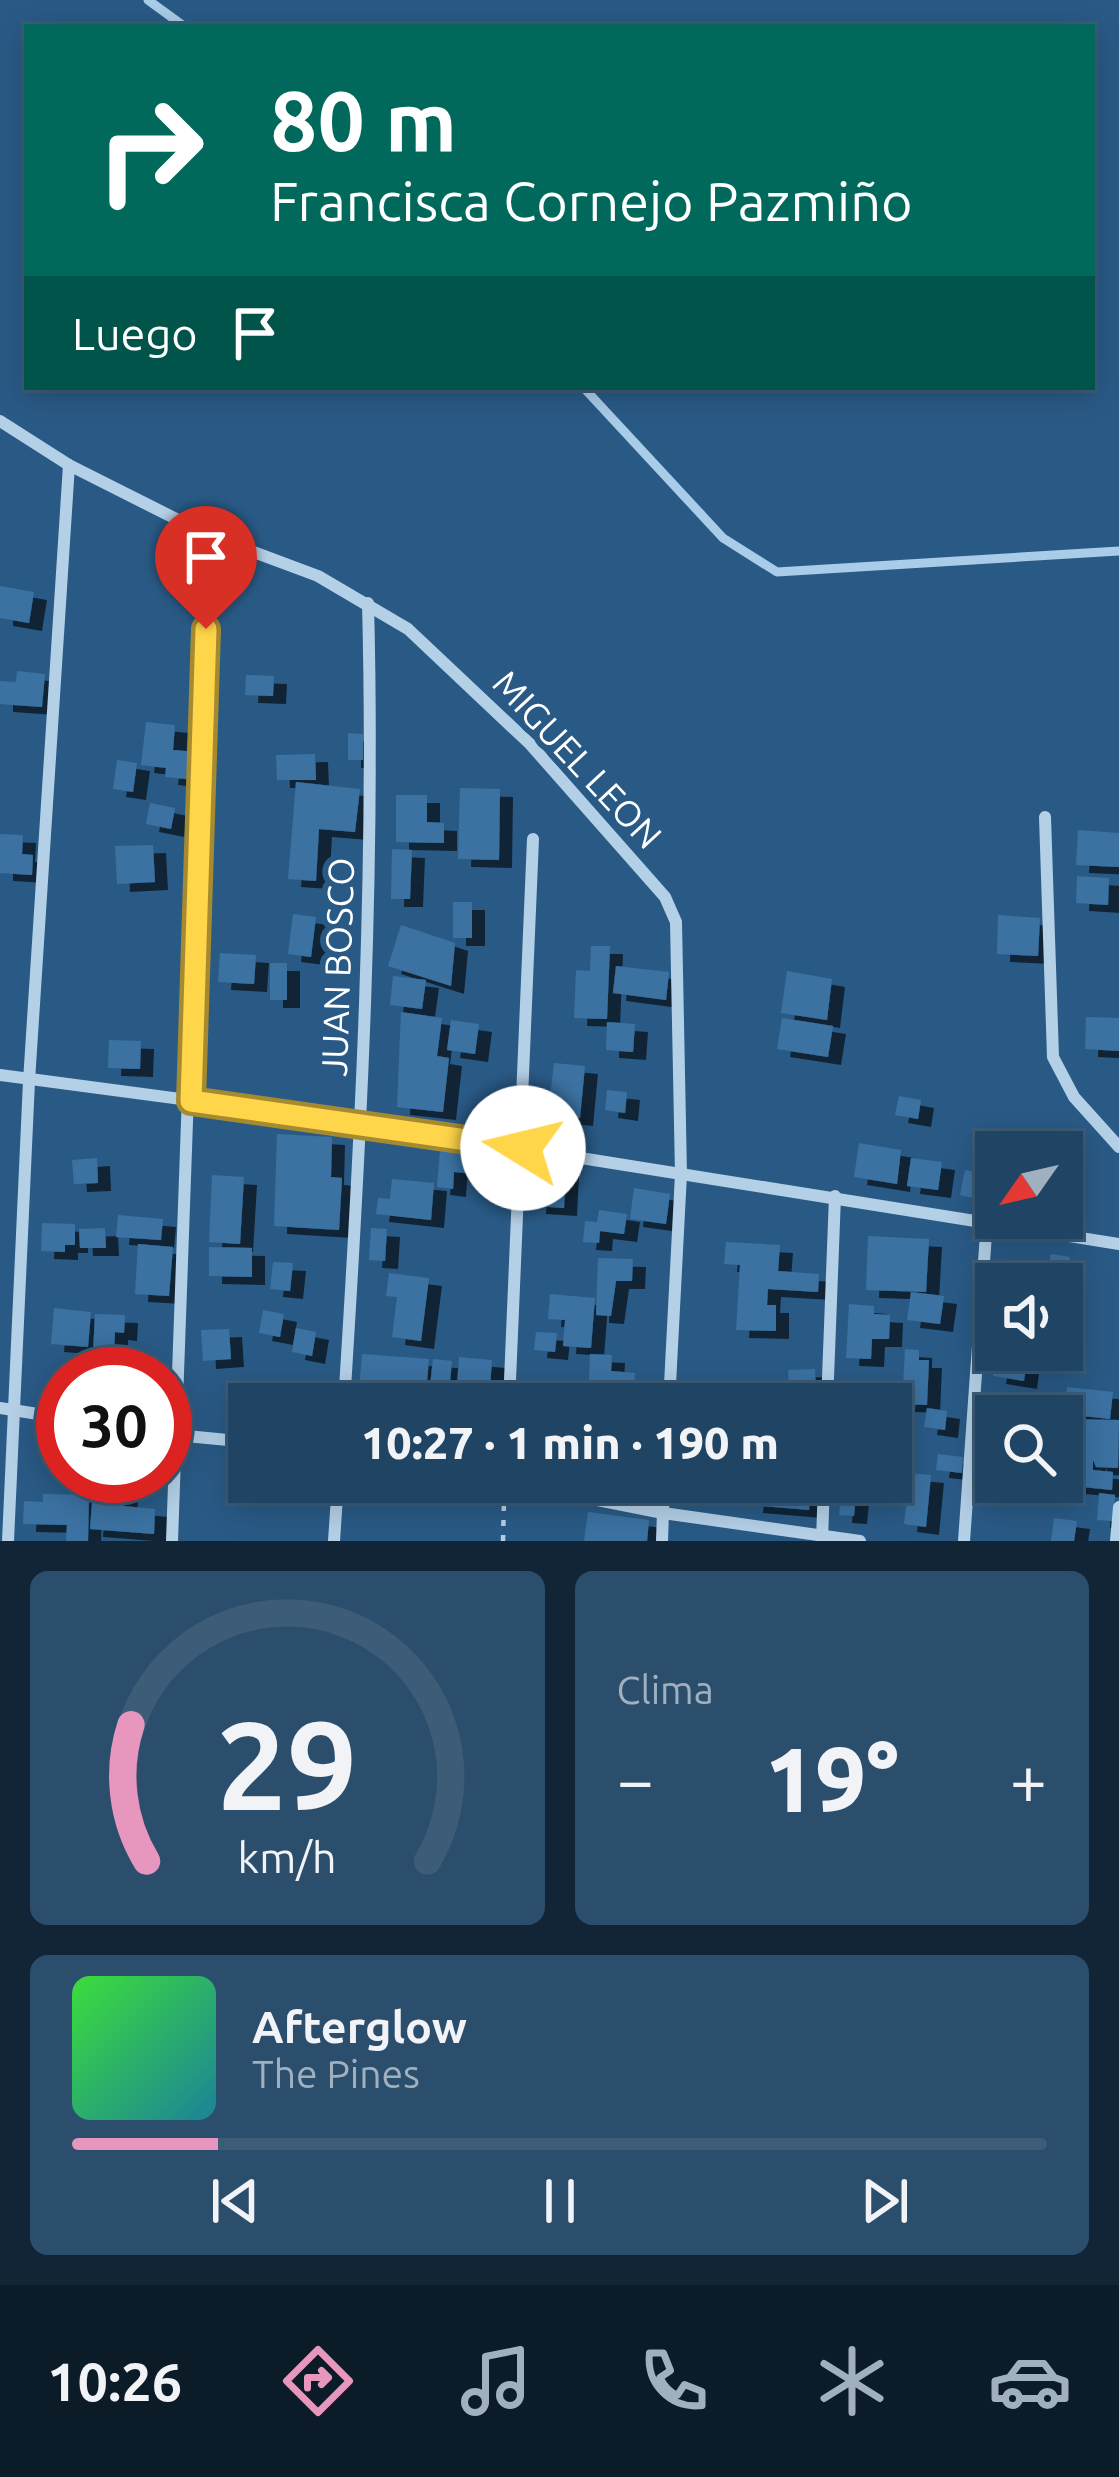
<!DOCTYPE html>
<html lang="es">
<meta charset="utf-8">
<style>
:root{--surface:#1f4464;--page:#2c4e6d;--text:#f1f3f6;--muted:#a1b0bf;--line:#3c5c78;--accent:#e797bd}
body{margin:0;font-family:Ubuntu,sans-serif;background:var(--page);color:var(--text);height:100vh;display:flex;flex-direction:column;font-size:45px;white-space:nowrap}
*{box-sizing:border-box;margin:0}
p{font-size:39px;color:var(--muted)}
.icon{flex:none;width:66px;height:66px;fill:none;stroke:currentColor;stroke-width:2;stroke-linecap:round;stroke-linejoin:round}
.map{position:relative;height:1541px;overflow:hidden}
.side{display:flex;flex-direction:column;gap:30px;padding:30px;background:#112537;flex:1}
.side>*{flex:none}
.guide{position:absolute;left:24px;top:24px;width:1071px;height:366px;border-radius:0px;box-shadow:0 6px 30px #0003,0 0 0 3px var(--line);background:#00695c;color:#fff;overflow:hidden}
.needle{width:78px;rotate:236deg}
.buttons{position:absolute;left:975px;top:1131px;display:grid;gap:24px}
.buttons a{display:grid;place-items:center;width:108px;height:108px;border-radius:0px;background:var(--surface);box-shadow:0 6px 30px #0003,0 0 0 3px var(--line);font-size:60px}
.speed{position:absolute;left:36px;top:1347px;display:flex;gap:24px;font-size:60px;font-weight:700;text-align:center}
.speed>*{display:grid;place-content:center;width:156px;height:156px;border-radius:50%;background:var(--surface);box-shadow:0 6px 30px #0003,0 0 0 3px var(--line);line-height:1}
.speed .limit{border:18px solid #d22;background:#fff;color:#111}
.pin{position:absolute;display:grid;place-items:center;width:102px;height:102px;color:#fff;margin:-123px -51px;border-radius:50% 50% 50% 0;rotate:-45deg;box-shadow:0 0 12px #0007}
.pin .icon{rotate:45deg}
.me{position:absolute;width:132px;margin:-66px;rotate:279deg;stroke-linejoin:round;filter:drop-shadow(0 0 9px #0008)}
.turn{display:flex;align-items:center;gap:42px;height:252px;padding:0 48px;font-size:54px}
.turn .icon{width:156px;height:156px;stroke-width:2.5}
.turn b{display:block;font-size:84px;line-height:102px}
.then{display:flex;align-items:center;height:114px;padding:0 48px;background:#0003;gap:24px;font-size:45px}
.big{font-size:90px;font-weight:800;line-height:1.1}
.side .card{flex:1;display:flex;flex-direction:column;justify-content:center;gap:18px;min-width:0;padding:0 42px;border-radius:18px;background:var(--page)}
.side .dial{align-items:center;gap:0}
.dial svg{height:312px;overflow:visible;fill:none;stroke:var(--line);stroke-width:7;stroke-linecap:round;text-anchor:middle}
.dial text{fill:var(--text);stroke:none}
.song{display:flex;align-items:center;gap:36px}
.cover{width:144px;height:144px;border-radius:18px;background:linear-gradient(135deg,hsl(120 70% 55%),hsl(190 70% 35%))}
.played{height:12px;border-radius:6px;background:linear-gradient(90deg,var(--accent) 15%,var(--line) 15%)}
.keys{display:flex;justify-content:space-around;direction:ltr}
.heat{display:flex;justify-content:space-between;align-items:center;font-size:66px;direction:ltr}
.side .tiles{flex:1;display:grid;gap:30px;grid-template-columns:1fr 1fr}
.card:last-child{grid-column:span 2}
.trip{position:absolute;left:228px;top:1383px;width:684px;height:120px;border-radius:0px;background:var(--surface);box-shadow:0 6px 30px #0003,0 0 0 3px var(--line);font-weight:800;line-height:120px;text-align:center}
.menu{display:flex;height:192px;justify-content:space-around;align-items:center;background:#0c1b28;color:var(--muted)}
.menu .icon{width:84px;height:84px}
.menu .current{color:var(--accent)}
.menu b{font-size:54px;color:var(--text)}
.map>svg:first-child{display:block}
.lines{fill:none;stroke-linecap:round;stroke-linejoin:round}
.stream{stroke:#a9cce8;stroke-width:9}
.building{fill:#3a72a2;filter:url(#shadow)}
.path{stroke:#b4d0e7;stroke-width:4.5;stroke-dasharray:6 9;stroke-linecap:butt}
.street{stroke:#b4d0e7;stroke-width:12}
.route-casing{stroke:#a68a30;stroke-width:30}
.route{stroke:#ffd54a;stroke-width:21}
.labels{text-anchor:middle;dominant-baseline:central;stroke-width:12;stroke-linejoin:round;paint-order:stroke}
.street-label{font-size:36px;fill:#fff;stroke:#295a86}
</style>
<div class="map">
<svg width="1119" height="1541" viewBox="0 0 1119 1541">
<defs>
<filter id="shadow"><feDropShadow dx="13" dy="8" stdDeviation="0" flood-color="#0009"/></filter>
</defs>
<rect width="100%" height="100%" fill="#295a86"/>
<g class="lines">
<!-- stream -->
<g class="stream">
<path d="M148 0 185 27"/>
<path d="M583 387 723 538 777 572 1119 551"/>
</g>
</g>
<!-- building -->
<g class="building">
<path d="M0 586 34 592 29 623 0 618Z"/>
<path d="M17 671 45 674 42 707 0 704V681L16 682Z"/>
<path d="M246 675 274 676 273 696 245 695Z"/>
<path d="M146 722 175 725 173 750 197 752 195 780 165 777 166 768 141 765Z"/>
<path d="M348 733 363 734V760H348Z"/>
<path d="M315 754 316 780H277L276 755Z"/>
<path d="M117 760 137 763 133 792 113 789Z"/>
<path d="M296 782 360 789 355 832 319 829 316 881 288 879Z"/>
<path d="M460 788 500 789 499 860 458 859Z"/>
<path d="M396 795H427V822L444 823V843L396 842Z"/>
<path d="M150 803 175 808 171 829 146 824Z"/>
<path d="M1078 830 1119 833V867L1076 865Z"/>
<path d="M0 834 23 835 22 854 33 855 32 875 0 873Z"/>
<path d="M153 845 155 882 117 884 115 846Z"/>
<path d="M392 849 412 850 410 899H391Z"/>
<path d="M1077 876 1109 878 1108 905 1076 903Z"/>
<rect x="453" y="902" width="19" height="36"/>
<path d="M293 914 316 917 311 957 288 954Z"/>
<path d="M998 915 1040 918 1038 956 997 954Z"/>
<path d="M401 925 455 943 451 986 388 966Z"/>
<path d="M591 946H610L607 1019 574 1018 576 970 590 971Z"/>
<path d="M220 953 256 955 254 984 218 982Z"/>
<rect x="270" y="963" width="17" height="37"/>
<path d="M616 966 669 972 666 1000 613 993Z"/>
<path d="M787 971 832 979 827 1020 781 1013Z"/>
<path d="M393 976 426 980 422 1009 390 1005Z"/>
<path d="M401 1012 442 1018 437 1056 449 1058 443 1112 397 1107Z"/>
<path d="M1086 1017 1119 1018V1051L1085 1049Z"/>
<path d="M782 1018 833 1026 828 1057 777 1049Z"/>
<path d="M451 1020 479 1024 475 1054 447 1050Z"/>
<path d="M607 1022 635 1024 633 1052 606 1050Z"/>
<path d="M109 1040 141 1041 140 1069 108 1068Z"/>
<path d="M554 1063 585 1066 580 1118 548 1115Z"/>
<path d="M607 1090 627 1092 625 1113 605 1110Z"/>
<path d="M899 1096 921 1100 918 1119 895 1115Z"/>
<path d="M277 1134 332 1137 331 1177 342 1178 339 1230 274 1226Z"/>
<path d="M859 1143 901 1150 897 1184 854 1177Z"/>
<path d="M440 1151 476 1153 475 1174 454 1172 453 1189 437 1187Z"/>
<path d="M97 1158 98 1183 74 1184 72 1160Z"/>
<path d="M911 1158 942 1162 938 1190 907 1186Z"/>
<path d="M536 1164 566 1167 564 1208 533 1206Z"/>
<path d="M965 1170 996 1176 991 1202 960 1195Z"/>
<path d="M212 1175 244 1177 240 1244 209 1242Z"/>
<path d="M392 1179 434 1183 431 1220 376 1214 378 1198 390 1199Z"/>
<path d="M634 1188 670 1194 666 1224 630 1219Z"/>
<path d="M599 1210 627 1214 624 1234 600 1231 599 1243 583 1242 585 1221 597 1222Z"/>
<path d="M118 1215 163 1219 161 1240 116 1237Z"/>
<path d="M42 1223 75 1224V1245H65V1252L41 1251Z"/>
<path d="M105 1228 106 1248H80L79 1229Z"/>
<path d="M371 1228 387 1229 385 1261 369 1260Z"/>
<path d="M868 1236 929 1239 926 1292 866 1290Z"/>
<path d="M726 1242 780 1245 778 1271 819 1274 818 1292 768 1289 767 1305H776V1331L736 1330 740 1265 724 1264Z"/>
<path d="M138 1244 173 1247 169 1296 135 1294Z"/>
<path d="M209 1247 252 1248V1277L209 1276Z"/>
<path d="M1051 1254 1070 1257 1065 1284 1045 1282Z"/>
<path d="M598 1258 633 1259 632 1281H616L611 1316 596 1315Z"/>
<path d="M273 1262 293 1263 290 1291 270 1289Z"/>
<path d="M389 1273 429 1278 421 1341 392 1337 397 1297 386 1296Z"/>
<path d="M911 1292 944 1296 940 1324 907 1320Z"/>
<path d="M550 1294 595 1298 591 1348 563 1346 565 1320 548 1319Z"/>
<path d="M849 1304 874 1306V1314L890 1315 889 1339H872L871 1359 846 1358Z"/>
<path d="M54 1308 91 1312 88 1347 51 1344Z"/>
<path d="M263 1310 284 1314 280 1337 259 1333Z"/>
<path d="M95 1314 125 1315 124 1333 115 1332 113 1374H92Z"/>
<path d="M296 1328 316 1332 312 1356 292 1352Z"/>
<path d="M229 1329 231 1359 203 1361 201 1330Z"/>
<path d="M536 1332 557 1333 555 1352 534 1350Z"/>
<path d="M905 1349 919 1350V1360H929L927 1405 902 1404Z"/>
<path d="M997 1353 1027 1358 1024 1381 993 1376Z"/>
<path d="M362 1354 429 1359 425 1404H377L378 1397 397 1395 359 1391Z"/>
<path d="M590 1354 612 1355 611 1371 635 1373 634 1394 610 1393 609 1404H588Z"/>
<path d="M459 1357 492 1360 489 1401 456 1399Z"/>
<path d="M433 1359 452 1361 448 1404H428Z"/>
<path d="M815 1369 816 1393 789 1394 788 1370Z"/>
<path d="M1067 1387 1113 1392 1110 1419 1064 1414Z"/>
<path d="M891 1406 902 1407 900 1449H891Z"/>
<path d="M927 1408 947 1411 945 1430 924 1427Z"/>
<path d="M1064 1419 1119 1420 1118 1468 1096 1467 1093 1460V1470L1113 1472 1112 1490 1062 1485V1466H1077V1459H1064Z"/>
<path d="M938 1454 963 1457 962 1473 936 1470Z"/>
<path d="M910 1473 931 1475 926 1527 904 1524Z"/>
<path d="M685 1482H726L724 1498 683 1492Z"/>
<path d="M752 1482H811L809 1510 750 1505Z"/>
<path d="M842 1482 857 1484 854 1516 839 1515Z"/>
<path d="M93 1490 125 1493 124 1506 155 1509 154 1534 90 1529Z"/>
<path d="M1099 1493 1115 1495 1113 1521 1097 1520Z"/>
<path d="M43 1494 89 1495 88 1541H66L67 1525 23 1524 24 1501 43 1502Z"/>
<path d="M588 1512 649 1520 647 1541H584Z"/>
<path d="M1054 1518 1077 1521 1074 1541H1051Z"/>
</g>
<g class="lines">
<!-- path -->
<path class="path" d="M503 1541 504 1500"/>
<!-- street -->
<g class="street">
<path d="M0 421 69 465 208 535 318 576 408 629 530 744 665 897 676 922 681 1174 669 1404"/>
<path d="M1045 817 1053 1057 1074 1097 1119 1147"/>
<path d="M0 1075 362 1123 1119 1244"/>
<path d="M344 1404C361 1137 375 871 368 603"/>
<path d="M509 1404 533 839"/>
<path d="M827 1404 835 1196"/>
<path d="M0 1408 63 1418"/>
<path d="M165 1434 249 1442"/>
<path d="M506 1482 663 1513 860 1541"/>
<path d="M8 1541 29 1081 69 465"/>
<path d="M172 1541 208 535"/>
<path d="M334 1541 338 1482"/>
<path d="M662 1541 664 1482"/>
<path d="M822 1541 824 1482"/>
<path d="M964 1541 987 1220"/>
<path d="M1116 1541 1119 1507"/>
</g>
</g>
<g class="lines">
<!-- route casing -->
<g class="route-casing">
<path id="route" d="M206 629 191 1101 523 1148"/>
</g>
<!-- route -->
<use href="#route" class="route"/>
</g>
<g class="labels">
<!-- street labels -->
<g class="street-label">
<text transform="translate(578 759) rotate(47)">MIGUEL LEON</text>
<text transform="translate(337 967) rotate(-88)">JUAN BOSCO</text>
</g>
</g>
</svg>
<div class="buttons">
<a><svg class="needle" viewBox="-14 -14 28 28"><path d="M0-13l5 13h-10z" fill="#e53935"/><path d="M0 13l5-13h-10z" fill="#a1b0bf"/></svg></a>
<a><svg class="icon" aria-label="sound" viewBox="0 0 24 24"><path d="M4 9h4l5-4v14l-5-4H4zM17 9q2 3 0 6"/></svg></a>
<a><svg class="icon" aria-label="search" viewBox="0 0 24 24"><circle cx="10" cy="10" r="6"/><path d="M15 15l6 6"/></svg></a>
</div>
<div class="speed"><div class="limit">30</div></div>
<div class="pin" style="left:206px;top:629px;background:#d93025"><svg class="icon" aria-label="arrive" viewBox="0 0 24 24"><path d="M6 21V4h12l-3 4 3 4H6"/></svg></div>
<svg class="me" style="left:523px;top:1148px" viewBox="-20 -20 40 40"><circle r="19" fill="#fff"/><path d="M0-13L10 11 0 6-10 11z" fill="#ffd54a"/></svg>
<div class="trip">10:27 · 1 min · 190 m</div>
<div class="guide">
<div class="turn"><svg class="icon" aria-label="right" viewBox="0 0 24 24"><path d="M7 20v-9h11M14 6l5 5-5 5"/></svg><div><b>80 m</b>Francisca Cornejo Pazmiño</div></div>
<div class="then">Luego<svg class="icon" aria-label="arrive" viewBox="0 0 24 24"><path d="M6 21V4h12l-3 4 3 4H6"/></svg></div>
</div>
</div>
<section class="side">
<div class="tiles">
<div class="card dial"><svg viewBox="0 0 100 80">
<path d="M14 69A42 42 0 1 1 86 69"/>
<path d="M14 69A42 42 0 0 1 10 34" stroke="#e797bd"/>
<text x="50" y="56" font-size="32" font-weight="700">29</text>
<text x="50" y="72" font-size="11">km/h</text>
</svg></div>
<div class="card"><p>Clima</p>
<div class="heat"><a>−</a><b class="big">19°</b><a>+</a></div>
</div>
<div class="card">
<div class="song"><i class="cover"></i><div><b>Afterglow</b><p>The Pines</p></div></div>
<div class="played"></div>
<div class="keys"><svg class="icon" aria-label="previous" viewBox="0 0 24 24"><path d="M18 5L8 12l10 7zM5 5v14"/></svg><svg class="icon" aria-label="pause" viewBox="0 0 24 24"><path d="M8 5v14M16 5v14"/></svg><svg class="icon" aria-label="next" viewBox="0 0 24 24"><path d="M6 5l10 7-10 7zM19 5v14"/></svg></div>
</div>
</div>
</section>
<nav class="menu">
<b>10:26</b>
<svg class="icon current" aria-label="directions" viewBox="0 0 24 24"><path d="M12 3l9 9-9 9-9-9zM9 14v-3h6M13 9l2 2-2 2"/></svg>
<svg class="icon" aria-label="music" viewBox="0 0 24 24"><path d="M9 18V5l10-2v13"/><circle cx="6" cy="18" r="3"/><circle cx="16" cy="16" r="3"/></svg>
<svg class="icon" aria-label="phone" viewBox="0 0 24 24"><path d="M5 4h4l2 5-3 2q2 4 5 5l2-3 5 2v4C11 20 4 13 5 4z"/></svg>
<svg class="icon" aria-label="climate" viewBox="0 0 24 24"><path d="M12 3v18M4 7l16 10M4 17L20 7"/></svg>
<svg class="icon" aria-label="car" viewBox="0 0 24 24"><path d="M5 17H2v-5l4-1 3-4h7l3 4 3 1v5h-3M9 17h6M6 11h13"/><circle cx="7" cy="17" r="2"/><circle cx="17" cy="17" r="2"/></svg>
</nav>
